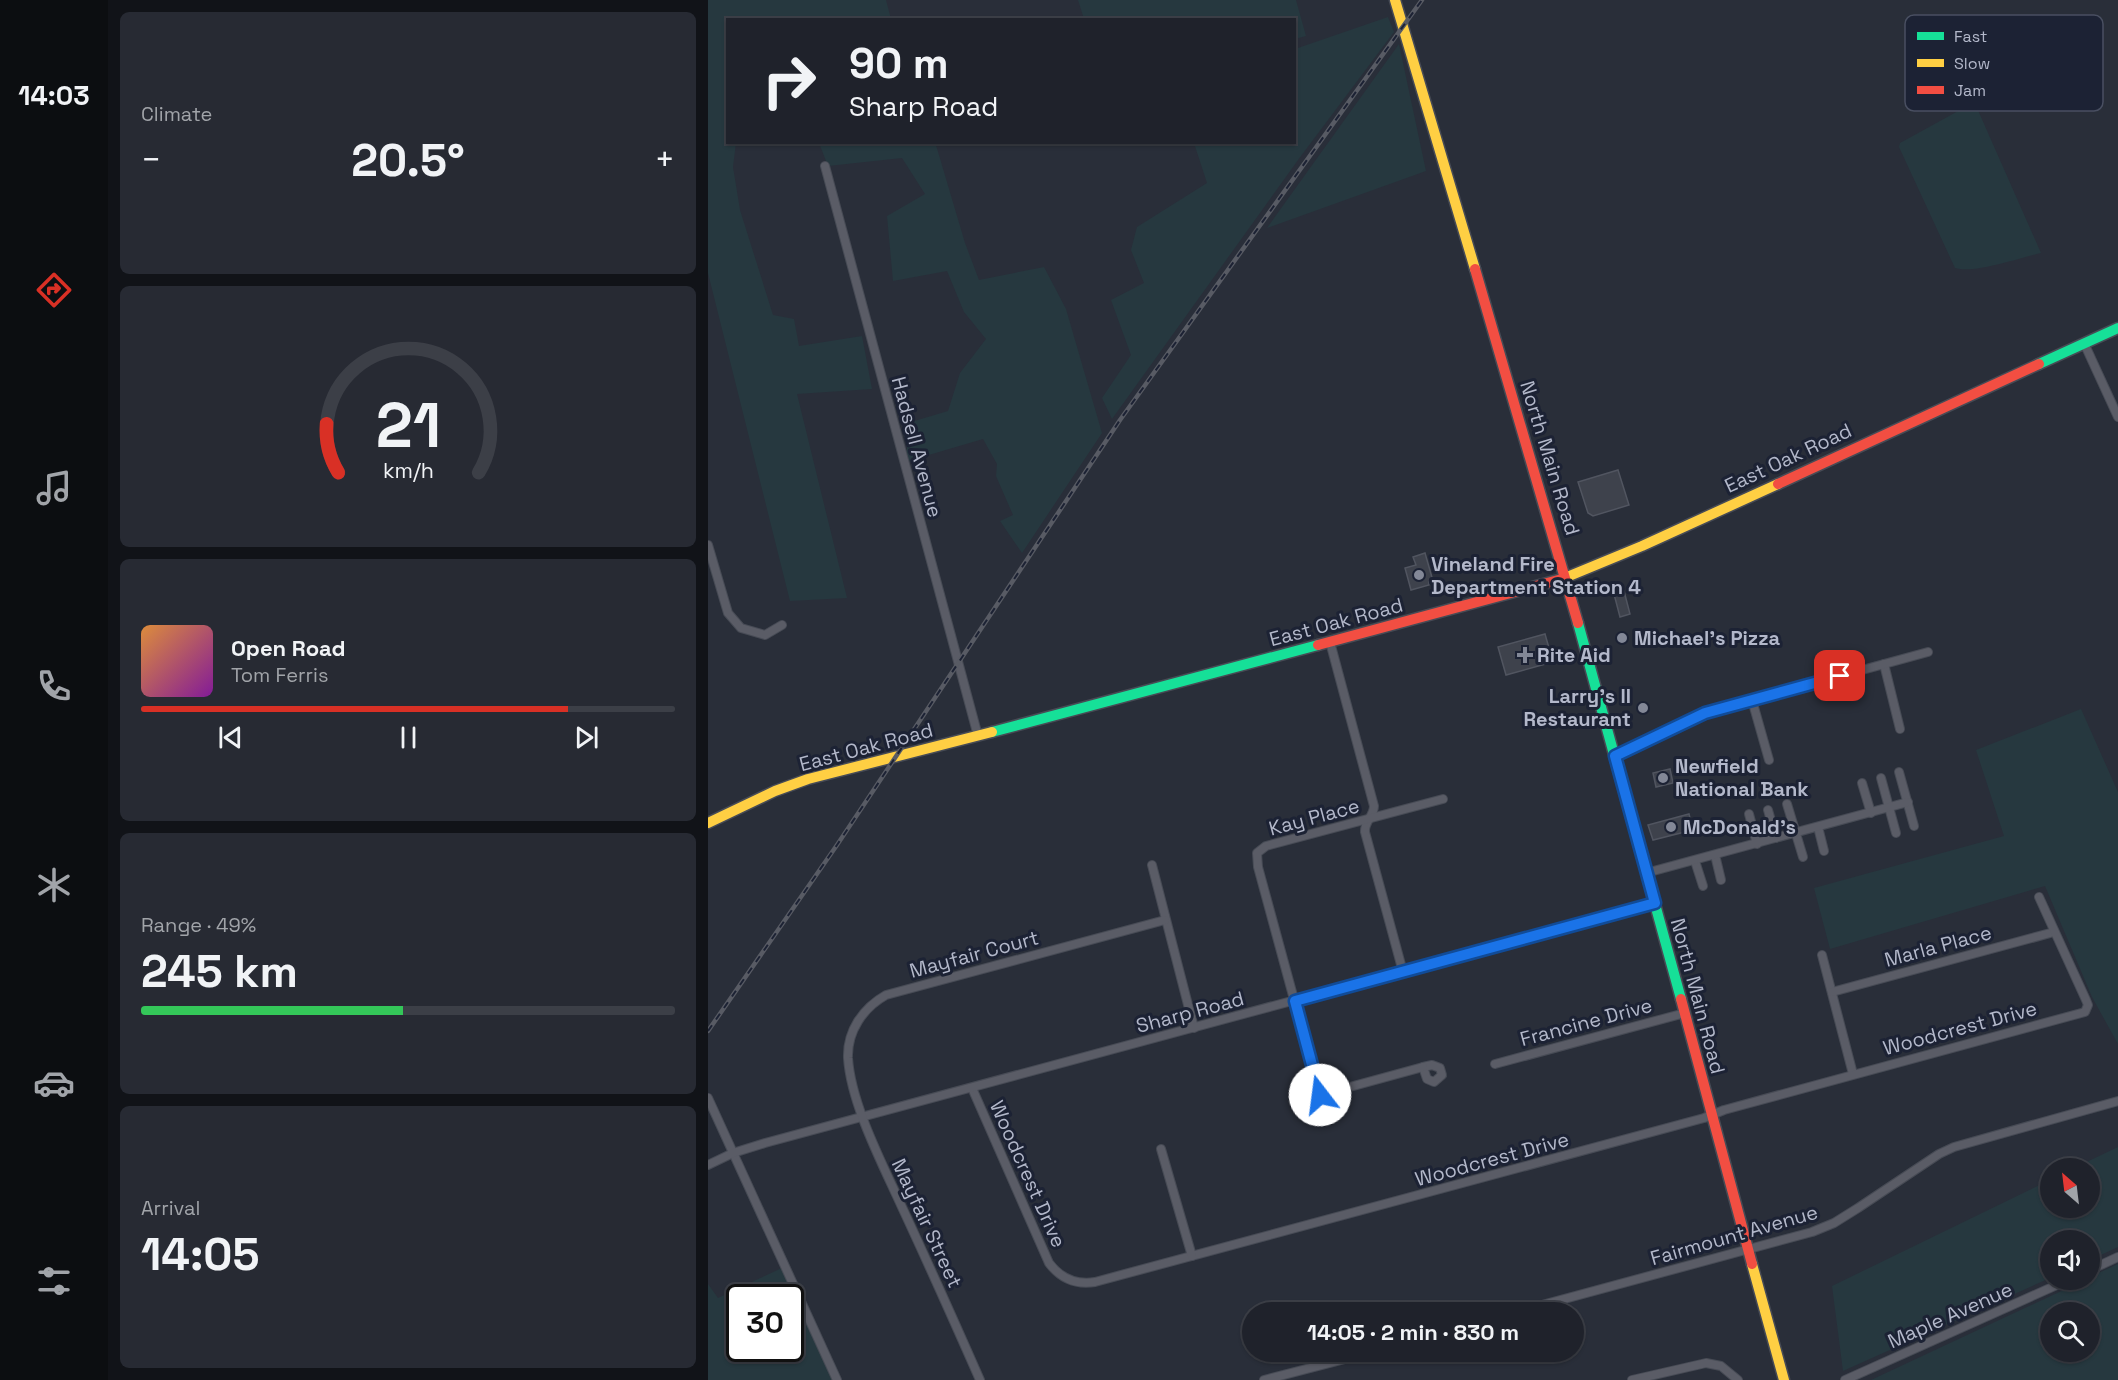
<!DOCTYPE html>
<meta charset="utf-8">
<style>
:root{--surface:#1f222b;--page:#272a33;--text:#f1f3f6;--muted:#a1a4a9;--line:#3c3f47;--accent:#d93025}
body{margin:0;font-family:"Space Grotesk",sans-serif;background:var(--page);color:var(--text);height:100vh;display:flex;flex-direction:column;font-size:22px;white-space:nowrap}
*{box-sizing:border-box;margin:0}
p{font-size:20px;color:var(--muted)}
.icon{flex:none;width:33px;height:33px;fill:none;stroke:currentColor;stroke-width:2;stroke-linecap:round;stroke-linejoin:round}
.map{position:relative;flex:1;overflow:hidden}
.drawer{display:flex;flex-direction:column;gap:12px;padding:12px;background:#111318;width:600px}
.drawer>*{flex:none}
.banner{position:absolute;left:18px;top:18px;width:570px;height:126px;border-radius:0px;box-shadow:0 2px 4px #0004,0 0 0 2px var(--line);background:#1f222b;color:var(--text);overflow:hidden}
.needle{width:39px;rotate:332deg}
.fabs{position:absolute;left:1332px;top:1158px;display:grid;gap:12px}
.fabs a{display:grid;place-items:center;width:60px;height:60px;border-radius:50%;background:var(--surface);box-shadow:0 2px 4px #0004,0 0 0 2px var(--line);font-size:30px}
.speed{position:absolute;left:18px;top:1284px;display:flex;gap:12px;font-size:30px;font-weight:700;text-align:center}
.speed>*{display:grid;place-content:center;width:78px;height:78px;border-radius:50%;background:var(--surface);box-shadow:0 2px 4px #0004,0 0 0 2px var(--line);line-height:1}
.speed .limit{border:3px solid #111;border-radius:9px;background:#fff;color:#111}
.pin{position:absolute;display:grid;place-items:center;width:51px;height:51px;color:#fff;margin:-26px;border-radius:12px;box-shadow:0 3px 9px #0006}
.me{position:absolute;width:66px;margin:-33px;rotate:345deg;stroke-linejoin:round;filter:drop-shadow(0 0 4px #0008)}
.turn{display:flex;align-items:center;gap:21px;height:126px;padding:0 24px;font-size:27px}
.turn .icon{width:78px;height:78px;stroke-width:2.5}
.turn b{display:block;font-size:42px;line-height:51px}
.big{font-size:45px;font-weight:600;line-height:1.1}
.drawer .tile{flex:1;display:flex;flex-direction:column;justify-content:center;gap:9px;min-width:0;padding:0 21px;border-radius:9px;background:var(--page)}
.drawer .dial{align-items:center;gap:0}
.dial svg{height:156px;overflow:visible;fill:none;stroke:var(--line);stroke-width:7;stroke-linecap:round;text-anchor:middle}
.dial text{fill:var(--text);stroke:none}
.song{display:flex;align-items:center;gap:18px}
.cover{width:72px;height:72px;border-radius:9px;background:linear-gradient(135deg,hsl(30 70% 55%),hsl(290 70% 35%))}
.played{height:6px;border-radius:3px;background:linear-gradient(90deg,var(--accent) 80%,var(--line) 80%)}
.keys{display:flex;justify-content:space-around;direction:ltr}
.heat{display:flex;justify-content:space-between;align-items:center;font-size:33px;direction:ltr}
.charge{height:9px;border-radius:4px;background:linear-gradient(90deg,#34c759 49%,var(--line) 0)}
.trip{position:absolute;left:534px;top:1302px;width:342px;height:60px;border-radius:30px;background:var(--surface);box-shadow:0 2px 4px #0004,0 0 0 2px var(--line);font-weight:600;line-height:60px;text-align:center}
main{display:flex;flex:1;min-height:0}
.menu{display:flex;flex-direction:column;width:108px;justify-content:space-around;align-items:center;background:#0c0e11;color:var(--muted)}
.menu .icon{width:42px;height:42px}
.menu .selected{color:var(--accent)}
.menu b{font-size:27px;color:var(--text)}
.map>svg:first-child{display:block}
.green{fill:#26383f;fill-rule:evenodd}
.building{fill:#3e424c;stroke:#515560;stroke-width:1.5}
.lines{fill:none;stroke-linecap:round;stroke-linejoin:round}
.street-casing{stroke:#474b55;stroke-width:10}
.fast-casing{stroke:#474b55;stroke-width:13}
.slow-casing{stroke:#474b55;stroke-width:13}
.jam-casing{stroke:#474b55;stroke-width:13}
.street{stroke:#5a5c66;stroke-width:8}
.fast{stroke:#16e098;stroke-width:10}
.slow{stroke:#ffcf43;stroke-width:10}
.jam{stroke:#f24e42;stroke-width:10}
.rail-casing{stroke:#585b64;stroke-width:4.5}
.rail{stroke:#1c2234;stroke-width:2;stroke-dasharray:7;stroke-linecap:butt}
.route-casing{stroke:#114b97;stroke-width:15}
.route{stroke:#1a73e8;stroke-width:10}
.poi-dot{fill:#838897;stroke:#1c2234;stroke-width:2}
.labels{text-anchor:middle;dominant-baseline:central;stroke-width:6;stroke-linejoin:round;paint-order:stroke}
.street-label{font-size:20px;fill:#b3b8ca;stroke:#1c2234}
.poi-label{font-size:20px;font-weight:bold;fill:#b3b8ca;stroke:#1c2234;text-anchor:start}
.key{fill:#1c2234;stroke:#494f61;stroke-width:1.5}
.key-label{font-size:16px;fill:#b3b8ca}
</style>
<main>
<nav class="menu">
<b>14:03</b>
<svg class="icon selected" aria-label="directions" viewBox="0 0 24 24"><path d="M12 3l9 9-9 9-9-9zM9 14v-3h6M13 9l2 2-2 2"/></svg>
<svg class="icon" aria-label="music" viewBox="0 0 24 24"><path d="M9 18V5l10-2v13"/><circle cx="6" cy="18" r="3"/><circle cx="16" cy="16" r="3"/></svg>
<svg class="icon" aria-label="phone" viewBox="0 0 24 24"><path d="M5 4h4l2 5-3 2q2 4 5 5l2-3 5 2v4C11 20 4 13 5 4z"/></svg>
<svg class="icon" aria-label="climate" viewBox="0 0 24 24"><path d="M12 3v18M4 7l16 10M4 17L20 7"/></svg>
<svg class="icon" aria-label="car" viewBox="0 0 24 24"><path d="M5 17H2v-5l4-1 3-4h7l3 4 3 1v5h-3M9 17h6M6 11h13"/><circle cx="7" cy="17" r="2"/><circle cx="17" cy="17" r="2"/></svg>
<svg class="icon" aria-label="filters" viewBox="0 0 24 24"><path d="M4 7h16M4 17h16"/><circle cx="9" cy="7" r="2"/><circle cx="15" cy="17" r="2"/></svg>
</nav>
<section class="drawer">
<div class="tile"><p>Climate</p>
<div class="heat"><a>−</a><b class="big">20.5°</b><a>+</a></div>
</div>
<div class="tile dial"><svg viewBox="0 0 100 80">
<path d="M14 69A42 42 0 1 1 86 69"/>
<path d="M14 69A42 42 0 0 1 8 44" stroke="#d93025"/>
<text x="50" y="56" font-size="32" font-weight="700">21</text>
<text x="50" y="72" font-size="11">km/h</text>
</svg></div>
<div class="tile">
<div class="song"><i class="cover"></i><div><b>Open Road</b><p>Tom Ferris</p></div></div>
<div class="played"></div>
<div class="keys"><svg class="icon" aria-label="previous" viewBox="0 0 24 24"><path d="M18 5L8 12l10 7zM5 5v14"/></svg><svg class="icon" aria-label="pause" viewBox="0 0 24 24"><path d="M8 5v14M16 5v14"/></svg><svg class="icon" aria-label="next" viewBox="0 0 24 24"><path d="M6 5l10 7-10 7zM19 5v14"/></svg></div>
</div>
<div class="tile"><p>Range · 49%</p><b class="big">245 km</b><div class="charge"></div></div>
<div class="tile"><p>Arrival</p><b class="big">14:05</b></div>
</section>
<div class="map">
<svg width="1410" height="1380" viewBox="0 0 1410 1380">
<rect width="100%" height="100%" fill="#292e39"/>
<!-- green -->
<g class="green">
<path d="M0 0H178L183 19 20 20V142L28 143 25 167 32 210 65 315 86 319 91 346 154 336 164 389 89 394 139 598 82 601 0 273Z"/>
<path d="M370 0H588L598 36 587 39 586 20 376 19Z"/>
<path d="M680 17 686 32 590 160 404 419 394 398 423 355 403 300 436 283 423 250 429 227 499 183 486 143 586 142 587 49Z"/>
<path d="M691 44 718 171 559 228Z"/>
<path d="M1263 104 1266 110 1269 108 1333 253C1311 258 1266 274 1247 268L1191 147 1192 143Z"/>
<path d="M218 142 219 145H228L257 243 271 280 336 267 358 309 394 433 314 553 292 521 305 515 288 476 289 464 275 439 197 462 203 422 240 411 252 373 278 339 256 312 239 271 185 281 179 216 217 194 194 158 120 166 111 143Z"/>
<path d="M1373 709 1410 792V1044L1384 997 1337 886 1122 949 1106 888 1296 836 1268 750Z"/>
<path d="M1410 1147V1247L1382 1260V1240H1342V1278L1135 1371 1124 1286 1342 1180V1208H1382V1168H1366Z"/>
<path d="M1410 1264V1380H1163L1377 1280H1382V1277ZM1342 1312H1382V1352H1342Z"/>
<path d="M78 1266 130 1380H0V1284L10 1298ZM32 1298H82V1348H32Z"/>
</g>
<!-- building -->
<g class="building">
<path d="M910 470 921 505 885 516 880 513 870 482Z"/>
<path d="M717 553 725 581 721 582V585L703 590 697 568 708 565 705 557Z"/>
<path d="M916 591 922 614 912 617 906 594Z"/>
<path d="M837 634 845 662 798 675 790 647Z"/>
<path d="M962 769 965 783 948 787 945 773Z"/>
<path d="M981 814 985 830 945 840 940 825Z"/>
</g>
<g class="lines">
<!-- street casing -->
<g class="street-casing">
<g id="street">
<path d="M117 166 270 736"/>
<path d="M1376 343 1410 417"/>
<path d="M0 545 20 613 33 628 57 635 74 625"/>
<path d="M622 642 666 806C666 816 656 822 657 832L695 972"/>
<path d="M1176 664 1192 729"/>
<path d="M1044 700 1061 760"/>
<path d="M907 756 997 713 1220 652"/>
<path d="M1191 772 1206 826"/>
<path d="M1173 778 1188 833"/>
<path d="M1154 783 1163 813"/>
<path d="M1079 804 1095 857"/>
<path d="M1060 810 1068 838"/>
<path d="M1041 814 1049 844"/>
<path d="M1110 827 1116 851"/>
<path d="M1007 855 1013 880"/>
<path d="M987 861 995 886"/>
<path d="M444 865 486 1028"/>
<path d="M938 873 1200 802"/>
<path d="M1114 955 1145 1074"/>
<path d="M1124 992 1346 932"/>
<path d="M787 1064 977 1013"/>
<path d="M724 1065 732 1068 734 1075 726 1082 719 1079 715 1067Z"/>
<path d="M264 1088 341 1263C353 1279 368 1285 387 1282L996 1118 1016 1110 1377 1012 1380 1005 1378 1000 1331 897"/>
<path d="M612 1095 550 867 549 853 558 846 735 799"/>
<path d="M0 1098 129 1380"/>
<path d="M594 1100 715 1067"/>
<path d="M453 1149 484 1256"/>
<path d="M0 1165 25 1153 57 1143 947 903"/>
<path d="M1382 1270 1410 1257"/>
<path d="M808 1312 1104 1232 1126 1223 1150 1208 1231 1154 1246 1147 1410 1101"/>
<path d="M272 1380C246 1321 220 1263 193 1205 174 1163 143 1104 140 1058 139 1031 155 1008 178 995L457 920"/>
<path d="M556 1380 664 1352"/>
<path d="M924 1380 998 1363 1013 1366 1030 1380"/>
<path d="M1137 1380 1360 1280"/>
</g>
</g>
<!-- fast casing -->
<g class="fast-casing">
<g id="fast">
<path d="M1331 364 1410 328"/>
<path d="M870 623 973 999"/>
<path d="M284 732 610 645"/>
</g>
</g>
<!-- slow casing -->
<g class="slow-casing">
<g id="slow">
<path d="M687 0 767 269"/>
<path d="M854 579 934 546 1070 484"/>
<path d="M0 823 67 791 100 779 284 732"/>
<path d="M1044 1264 1076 1380"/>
</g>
</g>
<!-- jam casing -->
<g class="jam-casing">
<g id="jam">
<path d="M767 269 870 623"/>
<path d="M1070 484 1331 364"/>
<path d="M610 645 854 579"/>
<path d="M973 999 1044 1264"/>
</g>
</g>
<!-- street -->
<use href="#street" class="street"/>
<!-- fast -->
<use href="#fast" class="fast"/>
<!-- slow -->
<use href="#slow" class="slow"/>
<!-- jam -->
<use href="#jam" class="jam"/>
<!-- rail casing -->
<g class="rail-casing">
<path id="rail" d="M0 1031 129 845 412 420 714 0"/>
</g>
<!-- rail -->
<use href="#rail" class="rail"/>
</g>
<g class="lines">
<!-- route casing -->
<g class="route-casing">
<path id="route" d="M612 1095 587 1001 947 903 907 756 997 713 1132 676"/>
</g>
<!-- route -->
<use href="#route" class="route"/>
</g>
<!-- markers -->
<g class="poi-dot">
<circle cx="711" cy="575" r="6"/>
<circle cx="914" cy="638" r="6"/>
<path d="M814 646h6v6h6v6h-6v6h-6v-6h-6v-6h6z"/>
<circle cx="935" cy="708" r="6"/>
<circle cx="955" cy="778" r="6"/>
<circle cx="963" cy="827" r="6"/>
</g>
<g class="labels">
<!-- street labels -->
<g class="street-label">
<text transform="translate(209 447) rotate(75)">Hadsell Avenue</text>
<text transform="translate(842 458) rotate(73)">North Main Road</text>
<text transform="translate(1080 458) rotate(-25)">East Oak Road</text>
<text transform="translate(628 622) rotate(-15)">East Oak Road</text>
<text transform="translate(158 747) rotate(-15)">East Oak Road</text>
<text transform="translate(606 817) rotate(-15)">Kay Place</text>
<text transform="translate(1230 946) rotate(-15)">Marla Place</text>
<text transform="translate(266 954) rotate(-15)">Mayfair Court</text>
<text transform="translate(990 996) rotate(75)">North Main Road</text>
<text transform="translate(482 1012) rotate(-15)">Sharp Road</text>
<text transform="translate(878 1022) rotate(-15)">Francine Drive</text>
<text transform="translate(1252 1028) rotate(-15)">Woodcrest Drive</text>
<text transform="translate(784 1159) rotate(-15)">Woodcrest Drive</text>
<text transform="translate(320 1174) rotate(66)">Woodcrest Drive</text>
<text transform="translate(219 1223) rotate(65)">Mayfair Street</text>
<text transform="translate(1026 1235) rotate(-16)">Fairmount Avenue</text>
<text transform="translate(1242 1315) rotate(-24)">Maple Avenue</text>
</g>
<!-- poi labels -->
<g class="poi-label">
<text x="723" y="564">Vineland Fire<tspan x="723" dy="23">Department Station 4</tspan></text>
<text x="926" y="638">Michael’s Pizza</text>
<text x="829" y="655">Rite Aid</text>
<text x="923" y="696" text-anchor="end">Larry’s II<tspan x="923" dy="23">Restaurant</tspan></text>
<text x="967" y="766">Newfield<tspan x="967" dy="23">National Bank</tspan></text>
<text x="975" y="827">McDonald's</text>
</g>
</g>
<!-- legend -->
<rect x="1197" y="15" width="198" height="96" rx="9" class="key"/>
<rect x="1209" y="32" width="27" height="8" fill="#16e098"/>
<rect x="1209" y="59" width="27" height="8" fill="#ffcf43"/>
<rect x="1209" y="86" width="27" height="8" fill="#f24e42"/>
<g class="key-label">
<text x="1246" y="42">Fast</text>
<text x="1246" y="69">Slow</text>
<text x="1246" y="96">Jam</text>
</g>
</svg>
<div class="fabs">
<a><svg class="needle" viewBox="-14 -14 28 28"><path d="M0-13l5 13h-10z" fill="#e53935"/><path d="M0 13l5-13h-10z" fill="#a1a4a9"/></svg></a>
<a><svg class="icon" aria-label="sound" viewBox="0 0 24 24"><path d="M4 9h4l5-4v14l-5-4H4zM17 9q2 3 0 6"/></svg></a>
<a><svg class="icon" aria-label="search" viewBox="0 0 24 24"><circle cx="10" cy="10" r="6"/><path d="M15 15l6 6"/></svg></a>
</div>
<div class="speed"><div class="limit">30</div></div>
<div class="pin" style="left:1132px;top:676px;background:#d93025"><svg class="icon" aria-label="arrive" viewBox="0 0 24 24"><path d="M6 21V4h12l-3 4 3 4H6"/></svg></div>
<svg class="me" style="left:612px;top:1095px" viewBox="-20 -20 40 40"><circle r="19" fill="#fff"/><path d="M0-13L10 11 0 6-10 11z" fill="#1a73e8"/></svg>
<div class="trip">14:05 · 2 min · 830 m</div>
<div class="banner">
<div class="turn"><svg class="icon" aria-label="right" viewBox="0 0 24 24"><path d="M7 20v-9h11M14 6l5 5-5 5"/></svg><div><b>90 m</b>Sharp Road</div></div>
</div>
</div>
</main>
